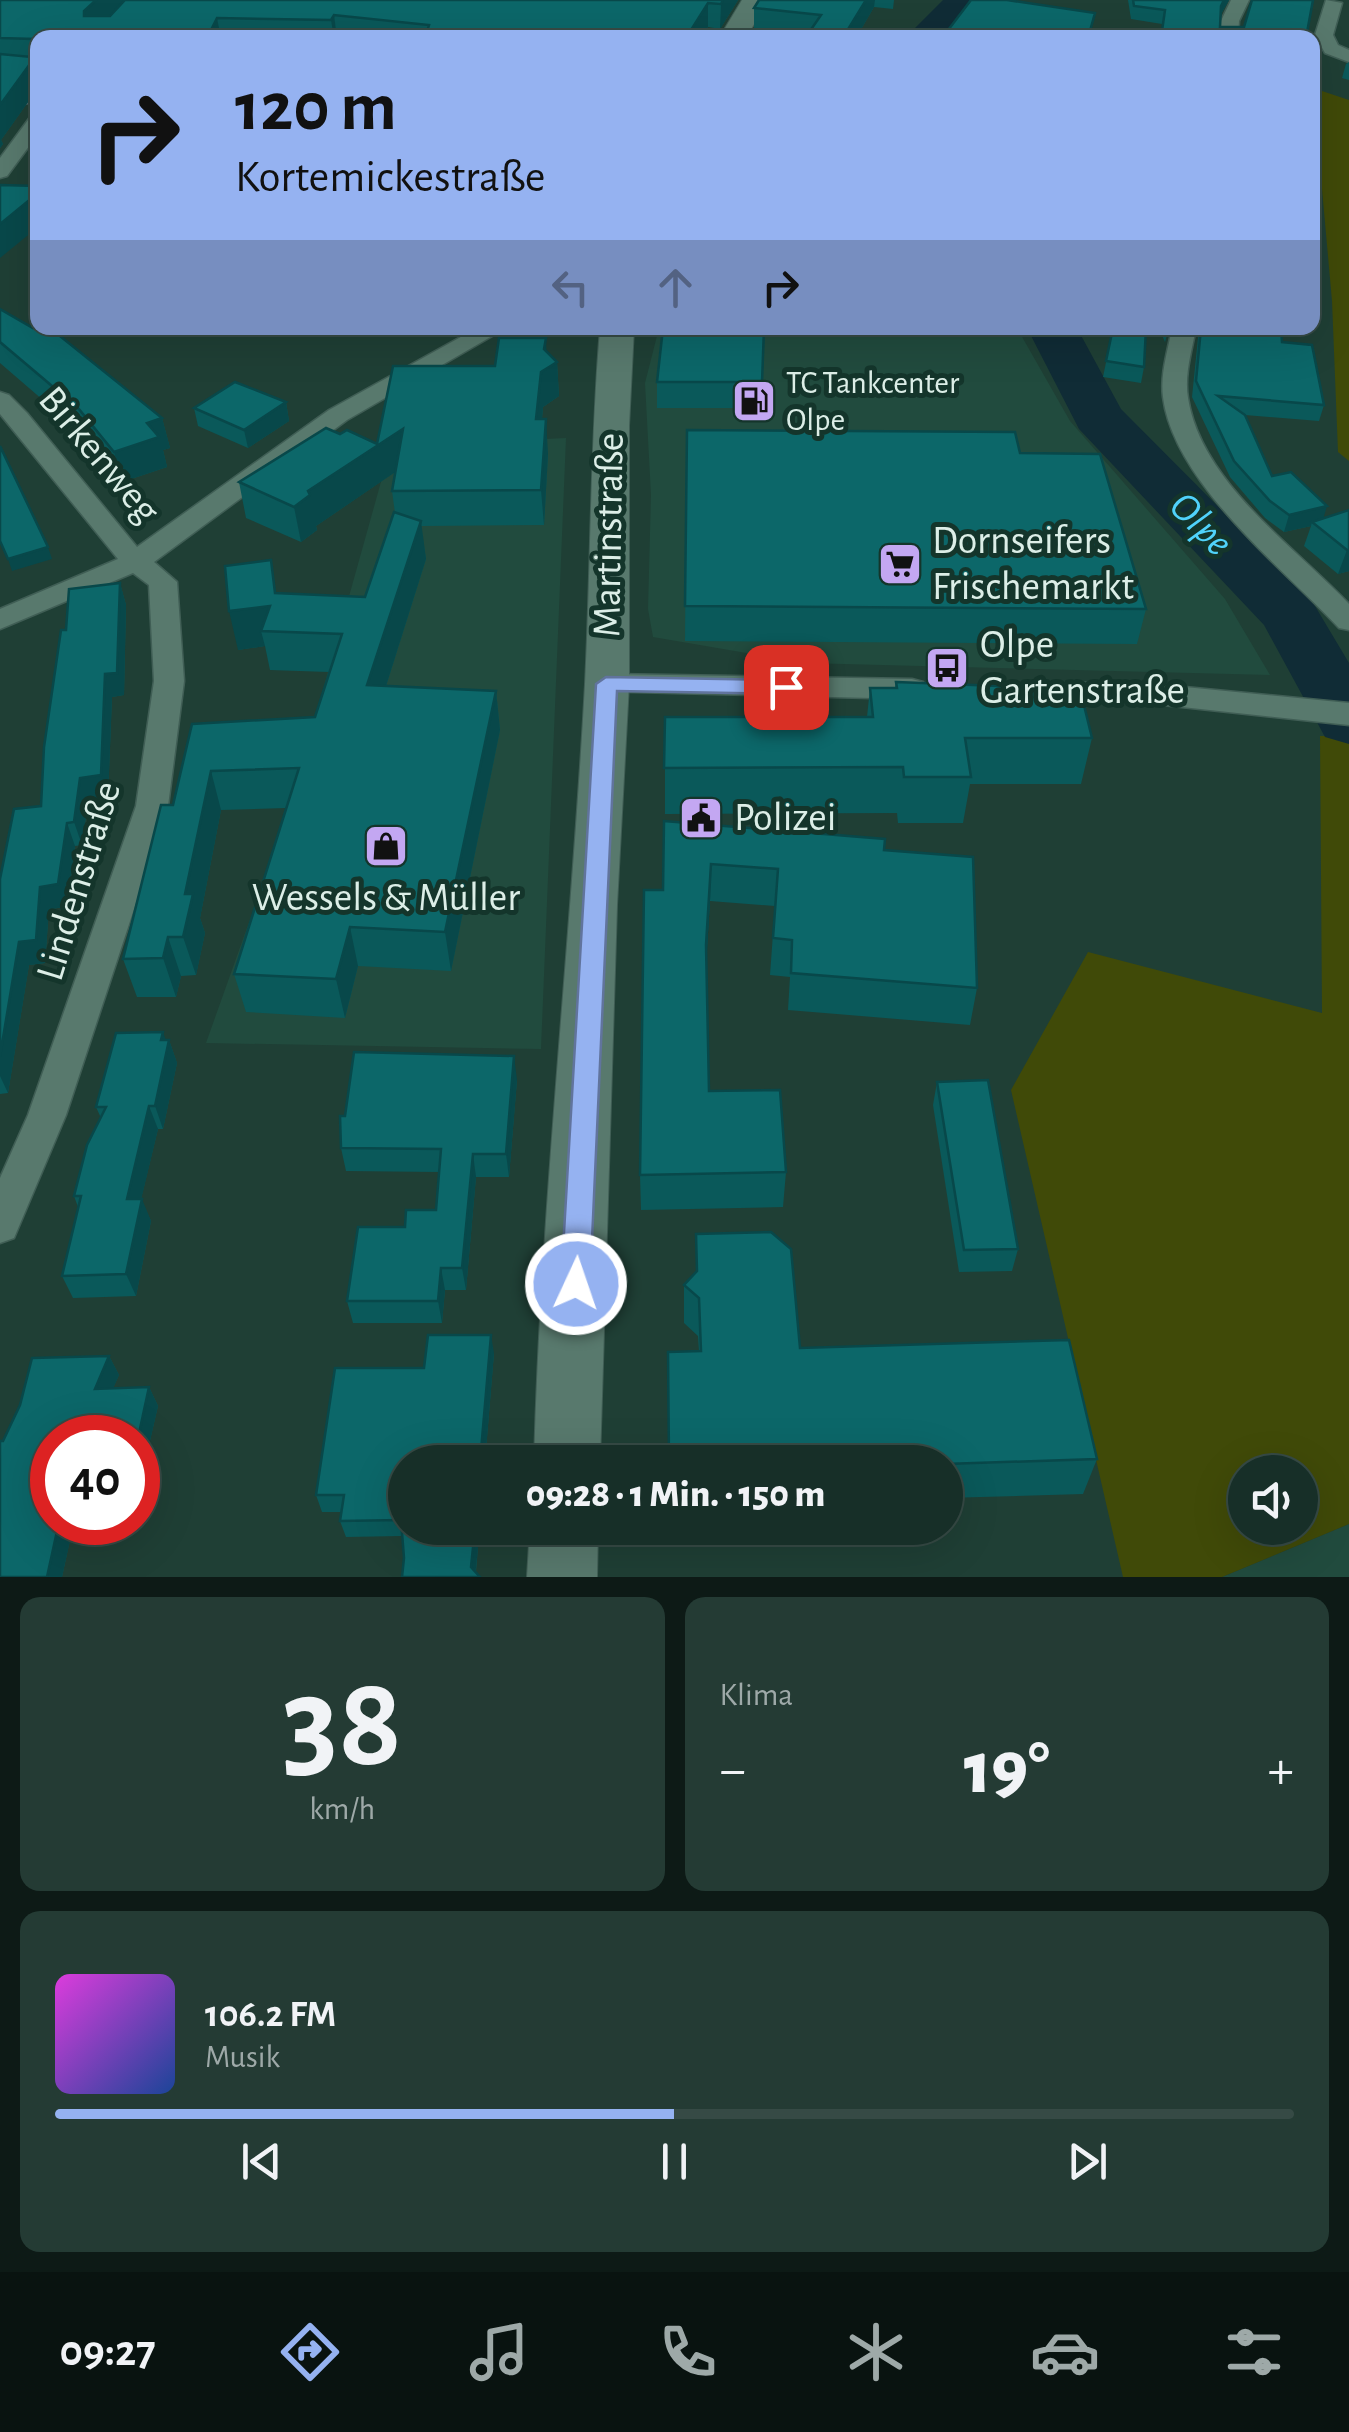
<!DOCTYPE html>
<html lang="de">
<meta charset="utf-8">
<style>
:root{--surface:#172f28;--page:#243b34;--text:#f1f3f6;--muted:#9ea9a8;--line:#364a45;--accent:#95b2f1}
body{margin:0;font-family:"Alegreya Sans",sans-serif;background:var(--page);color:var(--text);height:100vh;display:flex;flex-direction:column;font-size:38px;white-space:nowrap}
*{box-sizing:border-box;margin:0}
p{font-size:32px;color:var(--muted)}
.icon{flex:none;width:55px;height:55px;fill:none;stroke:currentColor;stroke-width:2;stroke-linecap:round;stroke-linejoin:round}
.map{position:relative;height:1577px;overflow:hidden}
.details{display:flex;flex-direction:column;gap:20px;padding:20px;background:#0d1a16;flex:1}
.details>*{flex:none}
.guide{position:absolute;left:30px;top:30px;width:1290px;height:305px;border-radius:20px;box-shadow:0 10px 40px #0002,0 0 0 2px var(--line);background:#95b2f1;color:#111;overflow:hidden}
.fabs{position:absolute;left:1228px;top:1455px;display:grid;gap:20px}
.fabs a{display:grid;place-items:center;width:90px;height:90px;border-radius:50%;background:var(--surface);box-shadow:0 10px 40px #0002,0 0 0 2px var(--line);font-size:50px}
.speed{position:absolute;left:30px;top:1415px;display:flex;gap:20px;font-size:50px;font-weight:700;text-align:center}
.speed>*{display:grid;place-content:center;width:130px;height:130px;border-radius:50%;background:var(--surface);box-shadow:0 10px 40px #0002,0 0 0 2px var(--line);line-height:1}
.speed .limit{border:15px solid #d22;background:#fff;color:#111}
.pin{position:absolute;display:grid;place-items:center;width:85px;height:85px;color:#fff;margin:-42px;border-radius:20px;box-shadow:0 5px 15px #0006}
.me{position:absolute;width:110px;margin:-55px;rotate:3deg;stroke-linejoin:round;filter:drop-shadow(0 0 8px #0008)}
.turn{display:flex;align-items:center;gap:35px;height:210px;padding:0 40px;font-size:45px}
.turn .icon{width:130px;height:130px;stroke-width:2.5}
.turn b{display:block;font-size:70px;line-height:85px}
.lanes{display:flex;align-items:center;height:95px;padding:0 40px;background:#0003;justify-content:center;gap:50px;direction:ltr}
.lanes .off{opacity:.35}
.big{font-size:75px;font-weight:800;line-height:1.1}
.details .widget{flex:1;display:flex;flex-direction:column;justify-content:center;gap:15px;min-width:0;padding:0 35px;border-radius:20px;background:var(--page)}
.details .dial{align-items:center;gap:0}
.dial b{font-size:130px;line-height:1}
.song{display:flex;align-items:center;gap:30px}
.cover{width:120px;height:120px;border-radius:15px;background:linear-gradient(135deg,hsl(300 70% 55%),hsl(220 70% 35%))}
.played{height:10px;border-radius:5px;background:linear-gradient(90deg,var(--accent) 50%,var(--line) 50%)}
.keys{display:flex;justify-content:space-around;direction:ltr}
.heat{display:flex;justify-content:space-between;align-items:center;font-size:55px;direction:ltr}
.details .tiles{flex:1;display:grid;gap:20px;grid-template-columns:1fr 1fr}
.widget:last-child{grid-column:span 2}
.trip{position:absolute;left:388px;top:1445px;width:575px;height:100px;border-radius:50px;background:var(--surface);box-shadow:0 10px 40px #0002,0 0 0 2px var(--line);font-weight:800;line-height:100px;text-align:center}
.tab-bar{display:flex;height:160px;justify-content:space-around;align-items:center;background:#091310;color:var(--muted)}
.tab-bar .icon{width:70px;height:70px}
.tab-bar .current{color:var(--accent)}
.tab-bar b{font-size:45px;color:var(--text)}
.map>svg:first-child{display:block}
.built{fill:#214b3e}
.green{fill:#404a08;fill-rule:evenodd}
.lines{fill:none;stroke-linecap:round;stroke-linejoin:round}
.stream{stroke:#4d666b;stroke-width:6}
.river{fill:#102c36;fill-rule:evenodd}
.street-casing{stroke:#405e55;stroke-width:3}
.secondary-casing{stroke:#405e55;stroke-width:2}
.street{fill:#58796d;fill-rule:evenodd}
.secondary{fill:#58796d;fill-rule:evenodd}
.wall{fill:#0a595a}
.shaded-wall{fill:#08484a}
.building{fill:#0c6769;stroke:#08484a;stroke-width:2.5}
.route{fill:#95b2f1;stroke:#61749d;stroke-width:2.5}
.labels{text-anchor:middle;dominant-baseline:central;stroke-width:10;stroke-linejoin:round;paint-order:stroke}
.far-poi-label{font-size:32px;fill:#dceee7;stroke:#14352b;text-anchor:start}
.street-label{font-size:40px;fill:#dceee7;stroke:#14352b}
.poi-label{font-size:40px;fill:#dceee7;stroke:#14352b;text-anchor:start}
.water-label{font-size:42px;font-style:italic;fill:#50d2fb;stroke:#14352b}
</style>
<div class="map">
<svg width="1349" height="1577" viewBox="0 0 1349 1577">
<rect width="100%" height="100%" fill="#1f3f35"/>
<!-- built -->
<g class="built">
<path d="M659 328H1017L1070 421 1225 599 1270 675 804 663 653 637 648 609 651 495 645 383Z"/>
<path d="M566 438 541 1049 206 1043 291 804 391 446Z"/>
<path d="M1349 1524V1577H1222Z"/>
</g>
<!-- green -->
<g class="green">
<path d="M1313 88 1349 100V461L1338 452 1332 301Z"/>
<path d="M1320 736H1349V1524L1222 1577H1123L1011 1090 1088 952 1322 1013ZM1245 1472H1300V1528H1245Z"/>
</g>
<g class="lines">
<!-- stream -->
<path class="stream" d="M0 105 32 101"/>
<!-- river -->
<g class="river">
<path d="M943 0H984L947 38H905Z"/>
<path d="M1027 328H1077L1121 409 1312 601 1349 663V744L1325 737 1264 625 1079 429Z"/>
</g>
<!-- street casing -->
<g class="street-casing">
<g id="street">
<path d="M1231 0H1249L1239 21 1238 38H1220L1221 21Z"/>
<path d="M1326 0 1342 3 1333 35 1338 45 1349 50V62L1325 53 1315 35Z"/>
<path d="M38 114V134L7 176 0 178V158L31 116Z"/>
<path d="M477 328H506L347 420 154 562 177 582 184 681 168 806 66 1115 14 1238 0 1243V1178L28 1115 136 806 154 681 149 585 133 573 0 629V609L118 559 0 414V392L9 395 27 413 137 547 329 410Z"/>
<path d="M1172 328H1196C1192 350 1184 375 1188 398 1201 482 1293 545 1349 604V630L1339 628C1282 567 1174 483 1163 397 1160 374 1168 350 1172 328Z"/>
<path d="M607 674 912 679 923 682 927 689 923 696 912 699 596 691 592 684 596 677Z"/>
<path d="M1036 682 1154 684 1349 703V725L1154 704 1025 699 1021 692 1025 685Z"/>
</g>
</g>
<!-- secondary casing -->
<g class="secondary-casing">
<g id="secondary">
<path d="M742 0H768L746 38H719Z"/>
<path d="M600 328H634L629 426V684L617 905 600 1462H534C541 1203 571 943 585 684 591 565 590 447 600 328Z"/>
<path d="M530 1528H598L597 1577H527Z"/>
</g>
</g>
<!-- street -->
<use href="#street" class="street"/>
<!-- secondary -->
<use href="#secondary" class="secondary"/>
</g>
<!-- wall -->
<g class="wall">
<path d="M0 0H738L720 29 708 27 701 38H38V88L1 140 3 144 0 148Z"/>
<path d="M759 0H894L893 9 874 7 856 38H801L754 32V8Z"/>
<path d="M1128 0H1229L1221 14 1220 27 1306 38 1162 24 1131 19Z"/>
<path d="M1349 62V80L1342 78 1346 64Z"/>
<path d="M0 309 162 418 170 448 163 450 167 467 122 482 87 438 0 363Z"/>
<path d="M765 328 761 408H657V382Z"/>
<path d="M1113 328 1144 367 1141 383 1103 377Z"/>
<path d="M1159 328H1169L1165 342Z"/>
<path d="M1199 328H1281L1282 342 1324 405 1319 421 1245 415 1272 476 1323 519 1349 510V571L1338 574 1304 546 1311 526 1284 532 1265 518 1230 477 1192 397Z"/>
<path d="M546 338V352L557 362 559 396 543 407 542 419 548 454 544 525 421 526 426 559 386 686 496 691 500 730 451 971 358 966 345 1018 246 1012 234 974 286 808 221 810 200 918 205 933 196 975 181 976 176 997H137L123 959 173 805 192 724 315 717 329 672 270 670 265 646 238 650 278 593 365 597 395 513 392 491 395 472 316 526 317 530 301 542 246 518 239 482 340 434 377 444Z"/>
<path d="M286 402 289 421 248 448 198 426 194 408Z"/>
<path d="M687 430 1020 453 1146 609 1137 644 685 641Z"/>
<path d="M120 583 126 605 124 695 112 697 108 798 88 801 82 845 75 846 67 907 49 909 45 963 29 965 8 1093 0 1094V879L41 806 66 630Z"/>
<path d="M896 682 1092 738 1081 784H970L963 823H898L897 813 665 814V717H867L870 688H895Z"/>
<path d="M664 821 884 850 977 988 970 1025 788 1010 790 977 770 975 775 906 710 901 706 964 709 1091 786 1172 783 1207 641 1210 640 1175 663 890Z"/>
<path d="M166 1040H169L177 1063 163 1129H158L141 1199 151 1221 136 1296 73 1298 62 1276 78 1207 74 1196 101 1118 96 1107Z"/>
<path d="M517 1080 509 1177H476L466 1290H445L442 1323H353L347 1301 405 1227 436 1210 439 1172 346 1171 341 1148Z"/>
<path d="M937 1082 1018 1249 1012 1271 959 1272 933 1105Z"/>
<path d="M696 1234 800 1348 1097 1459 1083 1494 945 1498V1462L699 1351 698 1336 684 1323V1285L696 1273Z"/>
<path d="M494 1353 476 1572 404 1558 402 1536 346 1537 340 1521 341 1512H322L316 1495 424 1368Z"/>
<path d="M109 1356 119 1375 113 1388 149 1387 158 1406 146 1458 138 1459V1438H52V1522H74L62 1577 3 1441Z"/>
</g>
<!-- shaded-wall -->
<g class="shaded-wall">
<path d="M96 0H127L90 38 84 11Z"/>
<path d="M723 0H738L720 29 721 4Z"/>
<path d="M866 0H875L874 7 856 38H844Z"/>
<path d="M1224 0H1229L1218 19 1221 6Z"/>
<path d="M708 3V27L701 38H686Z"/>
<path d="M334 15 337 38H334L331 20Z"/>
<path d="M217 18 221 38H207Z"/>
<path d="M38 53V88L1 140 3 144 0 148V105Z"/>
<path d="M38 193V227L0 258V224Z"/>
<path d="M546 338 547 368 557 362 559 396 543 407 539 454 536 419Z"/>
<path d="M286 402 289 421 248 448 244 430Z"/>
<path d="M162 418 170 448 163 450 167 467 122 482 114 452 147 423Z"/>
<path d="M546 419 548 454 544 525 541 490Z"/>
<path d="M403 429 407 464 316 526 317 530 301 542 294 507 308 491Z"/>
<path d="M1327 506 1322 523 1312 522 1311 526 1284 532 1289 515Z"/>
<path d="M421 521 426 559 374 724 367 685Z"/>
<path d="M48 547 52 559 12 571 8 559Z"/>
<path d="M1347 550H1349V571L1338 574Z"/>
<path d="M120 583 126 605 124 695 112 697 108 798 88 801 82 845 74 822 80 778 105 674Z"/>
<path d="M270 606 261 631 265 646 238 650 229 611Z"/>
<path d="M496 691 500 730 451 971 445 932Z"/>
<path d="M211 771 221 810 200 918 205 933 196 975 183 937 185 894Z"/>
<path d="M67 823 75 846 67 907 49 909 45 963 29 965 8 1093 0 1076V1056L19 942 40 887Z"/>
<path d="M711 864 710 901 705 982 706 945Z"/>
<path d="M350 927 358 966 345 1018 336 979Z"/>
<path d="M168 937 181 976 176 997 163 958Z"/>
<path d="M163 1032 168 1046 169 1040 177 1063 163 1129 155 1106 161 1040Z"/>
<path d="M514 1056 517 1080 509 1177 506 1154Z"/>
<path d="M149 1106 158 1129 136 1221 127 1199Z"/>
<path d="M473 1154 476 1177 466 1290 462 1268Z"/>
<path d="M142 1199 151 1221 136 1296 126 1274Z"/>
<path d="M441 1268 445 1290 442 1323 438 1301Z"/>
<path d="M491 1335 494 1353 485 1462H480Z"/>
<path d="M109 1356 119 1375 105 1407 95 1389Z"/>
<path d="M149 1387 158 1406 146 1458 138 1441V1438Z"/>
<path d="M59 1522H74L62 1577H47Z"/>
<path d="M475 1528H480L475 1577 471 1567Z"/>
</g>
<!-- building -->
<g class="building">
<path d="M0 0H96L84 11V16H110L125 0H723L721 4 708 3 686 38H425L429 25 334 15 331 20 217 18 207 38H38V53L0 105V54L31 57 34 39 0 38Z"/>
<path d="M759 0H866L844 36 810 31 821 15 754 8Z"/>
<path d="M971 0H1007L1095 13 1088 38H942Z"/>
<path d="M1133 0H1224L1221 6 1220 27H1244L1252 0H1313L1306 38H1161L1165 10 1134 6Z"/>
<path d="M0 185 38 186V193L0 224Z"/>
<path d="M0 309 33 328 38 326V328H50L162 418 147 423 159 437 114 452 78 408 0 342Z"/>
<path d="M663 328H764L762 382H657Z"/>
<path d="M1113 328H1146L1144 367 1106 361Z"/>
<path d="M1201 328H1281L1282 342 1312 345 1324 405 1218 396 1245 415 1272 476 1291 472 1327 506 1289 515 1270 501 1234 461 1196 381Z"/>
<path d="M499 338H546L544 349 557 362 541 372 536 419H546L541 490 392 491 403 429 308 491 310 495 294 507 239 482 326 428 340 434 347 430 377 444 393 366H495Z"/>
<path d="M235 382 286 402 244 430 194 408Z"/>
<path d="M687 430 1015 432 1020 453 1100 454 1146 609 685 606Z"/>
<path d="M0 446 48 547 8 559 0 541Z"/>
<path d="M1349 510V550H1347L1312 522Z"/>
<path d="M394 512 421 521 367 685 496 691 445 932 350 927 336 979 234 974 299 768 211 771 185 894H193L183 937H168L163 958 123 959 161 805H173L192 724 315 717 342 634 261 631 270 606 229 611 225 566 271 560 275 593 365 597Z"/>
<path d="M120 583 117 673 105 674 101 775 80 778 74 822 67 823 58 884 40 887 36 940 19 942 0 1056V879L14 809 41 806 44 747 61 630H66L69 589Z"/>
<path d="M896 682 1080 689 1092 738H965L971 777H904L903 767 664 768 665 717H873L870 688H897Z"/>
<path d="M664 821 885 839 884 850 973 857 977 988 791 973 792 940 773 938 778 869 711 864 706 945 709 1091 780 1090 786 1172 640 1175 644 890H663Z"/>
<path d="M163 1032 161 1040H169L155 1106H149L127 1199H142L126 1274 62 1276 81 1196H74L87 1145 106 1107H96L116 1033Z"/>
<path d="M354 1052 514 1056 506 1154H473L462 1268H441L438 1301H347L358 1227H405L406 1210H436L441 1149 341 1148 340 1116H345Z"/>
<path d="M988 1080 1018 1249 964 1250 937 1082Z"/>
<path d="M771 1232 791 1249 800 1348 1069 1340 1097 1459 945 1464 669 1462 668 1352 701 1351 699 1298 684 1285 697 1271 696 1234Z"/>
<path d="M428 1335H491L480 1462H405V1528H475L471 1567 480 1577H402L404 1558 401 1520 340 1521 344 1495H316L335 1368H424Z"/>
<path d="M109 1356 95 1389 149 1387 138 1438H52V1522H59L47 1577H0V1441H3L20 1405 32 1358Z"/>
</g>
<!-- route -->
<path class="route" d="M606 677 786 680 797 687 786 694 617 691 590 1284 586 1293 576 1297 565 1293 561 1284 596 684Z"/>
<!-- icons -->
<defs>
<g id="fuel-square" transform="scale(2.25)"><rect x="-9" y="-9" width="18" height="18" rx="4" fill="#c3a7f2" stroke="#14352b"/><path d="M-5.5-6h7V0h2V4h1.3V-2.5L3-4.5l.8-.8L6-3V5H2.5V1h-1V6h-7ZM-4.2-4.7v3.2H.2V-4.7Z" fill="#111"/></g>
<g id="supermarket-square" transform="scale(2.25)"><rect x="-9" y="-9" width="18" height="18" rx="4" fill="#c3a7f2" stroke="#14352b"/><path d="M-6-5.5h2.5l.6 2H6L4.5 2H-2.5L-4.4-4H-6ZM-1.5 3.2a1.3 1.3 0 1 0 .1 0ZM3 3.2a1.3 1.3 0 1 0 .1 0Z" fill="#111"/></g>
<g id="bus-square" transform="scale(2.25)"><rect x="-9" y="-9" width="18" height="18" rx="4" fill="#c3a7f2" stroke="#14352b"/><path d="M-5-6H5V4H4V6H2V4H-2V6H-4V4H-5ZM-3.5-4V0h7V-4ZM-3.5 1.2v1.5H-2V1.2ZM2 1.2v1.5H3.5V1.2Z" fill="#111"/></g>
<g id="civic-square" transform="scale(2.25)"><rect x="-9" y="-9" width="18" height="18" rx="4" fill="#c3a7f2" stroke="#14352b"/><path d="M-.6-6.5H3V-4.5H.6V-3L4-1V1h2V6H-6V1h2V-1L-.6-3ZM-1.2 2.5V6h2.4V2.5Z" fill="#111"/></g>
<g id="shop-square" transform="scale(2.25)"><rect x="-9" y="-9" width="18" height="18" rx="4" fill="#c3a7f2" stroke="#14352b"/><path d="M-5-2.5h2.3a2.7 3.5 0 0 1 5.4 0H5L5.5 6h-11ZM-1.5-2.5h3a1.5 2.3 0 0 0-3 0Z" fill="#111"/></g>
</defs>
<g fill-rule="evenodd">
<use href="#fuel-square" x="754" y="401"/>
<use href="#supermarket-square" x="900" y="564"/>
<use href="#bus-square" x="947" y="668"/>
<use href="#civic-square" x="701" y="818"/>
<use href="#shop-square" x="386" y="846"/>
</g>
<g class="labels">
<!-- far-poi labels -->
<g class="far-poi-label">
<text x="786" y="383">TC Tankcenter<tspan x="786" dy="37">Olpe</tspan></text>
</g>
<!-- street labels -->
<g class="street-label">
<text transform="translate(99 455) rotate(50)">Birkenweg</text>
<text transform="translate(609 535) rotate(-89)">Martinstraße</text>
<text transform="translate(79 881) rotate(-73)">Lindenstraße</text>
</g>
<!-- poi labels -->
<g class="poi-label">
<text x="932" y="541">Dornseifers<tspan x="932" dy="46">Frischemarkt</tspan></text>
<text x="980" y="645">Olpe<tspan x="980" dy="46">Gartenstraße</tspan></text>
<text x="734" y="818">Polizei</text>
<text x="386" y="898" text-anchor="middle">Wessels &amp; Müller</text>
</g>
<!-- water labels -->
<g class="water-label">
<text transform="translate(1201 524) rotate(46)">Olpe</text>
</g>
</g>
</svg>
<div class="fabs">
<a><svg class="icon" aria-label="sound" viewBox="0 0 24 24"><path d="M4 9h4l5-4v14l-5-4H4zM17 9q2 3 0 6"/></svg></a>
</div>
<div class="speed"><div class="limit">40</div></div>
<div class="pin" style="left:786px;top:687px;background:#d93025"><svg class="icon" aria-label="arrive" viewBox="0 0 24 24"><path d="M6 21V4h12l-3 4 3 4H6"/></svg></div>
<svg class="me" style="left:576px;top:1284px" viewBox="-20 -20 40 40"><circle r="17" fill="#95b2f1" stroke="#fff" stroke-width="3"/><path d="M0-11L8 9 0 5-8 9z" fill="#fff"/></svg>
<div class="trip">09:28 · 1 Min. · 150 m</div>
<div class="guide">
<div class="turn"><svg class="icon" aria-label="right" viewBox="0 0 24 24"><path d="M7 20v-9h11M14 6l5 5-5 5"/></svg><div><b>120 m</b>Kortemickestraße</div></div>
<div class="lanes"><svg class="icon off" aria-label="left" viewBox="0 0 24 24"><path d="M17 20v-9H6M10 6l-5 5 5 5"/></svg><svg class="icon off" aria-label="ahead" viewBox="0 0 24 24"><path d="M12 20V5M6 11l6-6 6 6"/></svg><svg class="icon" aria-label="right" viewBox="0 0 24 24"><path d="M7 20v-9h11M14 6l5 5-5 5"/></svg></div>
</div>
</div>
<section class="details">
<div class="tiles">
<div class="widget dial"><b>38</b><p>km/h</p></div>
<div class="widget"><p>Klima</p>
<div class="heat"><a>−</a><b class="big">19°</b><a>+</a></div>
</div>
<div class="widget">
<div class="song"><i class="cover"></i><div><b>106.2 FM</b><p>Musik</p></div></div>
<div class="played"></div>
<div class="keys"><svg class="icon" aria-label="previous" viewBox="0 0 24 24"><path d="M18 5L8 12l10 7zM5 5v14"/></svg><svg class="icon" aria-label="pause" viewBox="0 0 24 24"><path d="M8 5v14M16 5v14"/></svg><svg class="icon" aria-label="next" viewBox="0 0 24 24"><path d="M6 5l10 7-10 7zM19 5v14"/></svg></div>
</div>
</div>
</section>
<nav class="tab-bar">
<b>09:27</b>
<svg class="icon current" aria-label="directions" viewBox="0 0 24 24"><path d="M12 3l9 9-9 9-9-9zM9 14v-3h6M13 9l2 2-2 2"/></svg>
<svg class="icon" aria-label="music" viewBox="0 0 24 24"><path d="M9 18V5l10-2v13"/><circle cx="6" cy="18" r="3"/><circle cx="16" cy="16" r="3"/></svg>
<svg class="icon" aria-label="phone" viewBox="0 0 24 24"><path d="M5 4h4l2 5-3 2q2 4 5 5l2-3 5 2v4C11 20 4 13 5 4z"/></svg>
<svg class="icon" aria-label="climate" viewBox="0 0 24 24"><path d="M12 3v18M4 7l16 10M4 17L20 7"/></svg>
<svg class="icon" aria-label="car" viewBox="0 0 24 24"><path d="M5 17H2v-5l4-1 3-4h7l3 4 3 1v5h-3M9 17h6M6 11h13"/><circle cx="7" cy="17" r="2"/><circle cx="17" cy="17" r="2"/></svg>
<svg class="icon" aria-label="filters" viewBox="0 0 24 24"><path d="M4 7h16M4 17h16"/><circle cx="9" cy="7" r="2"/><circle cx="15" cy="17" r="2"/></svg>
</nav>
